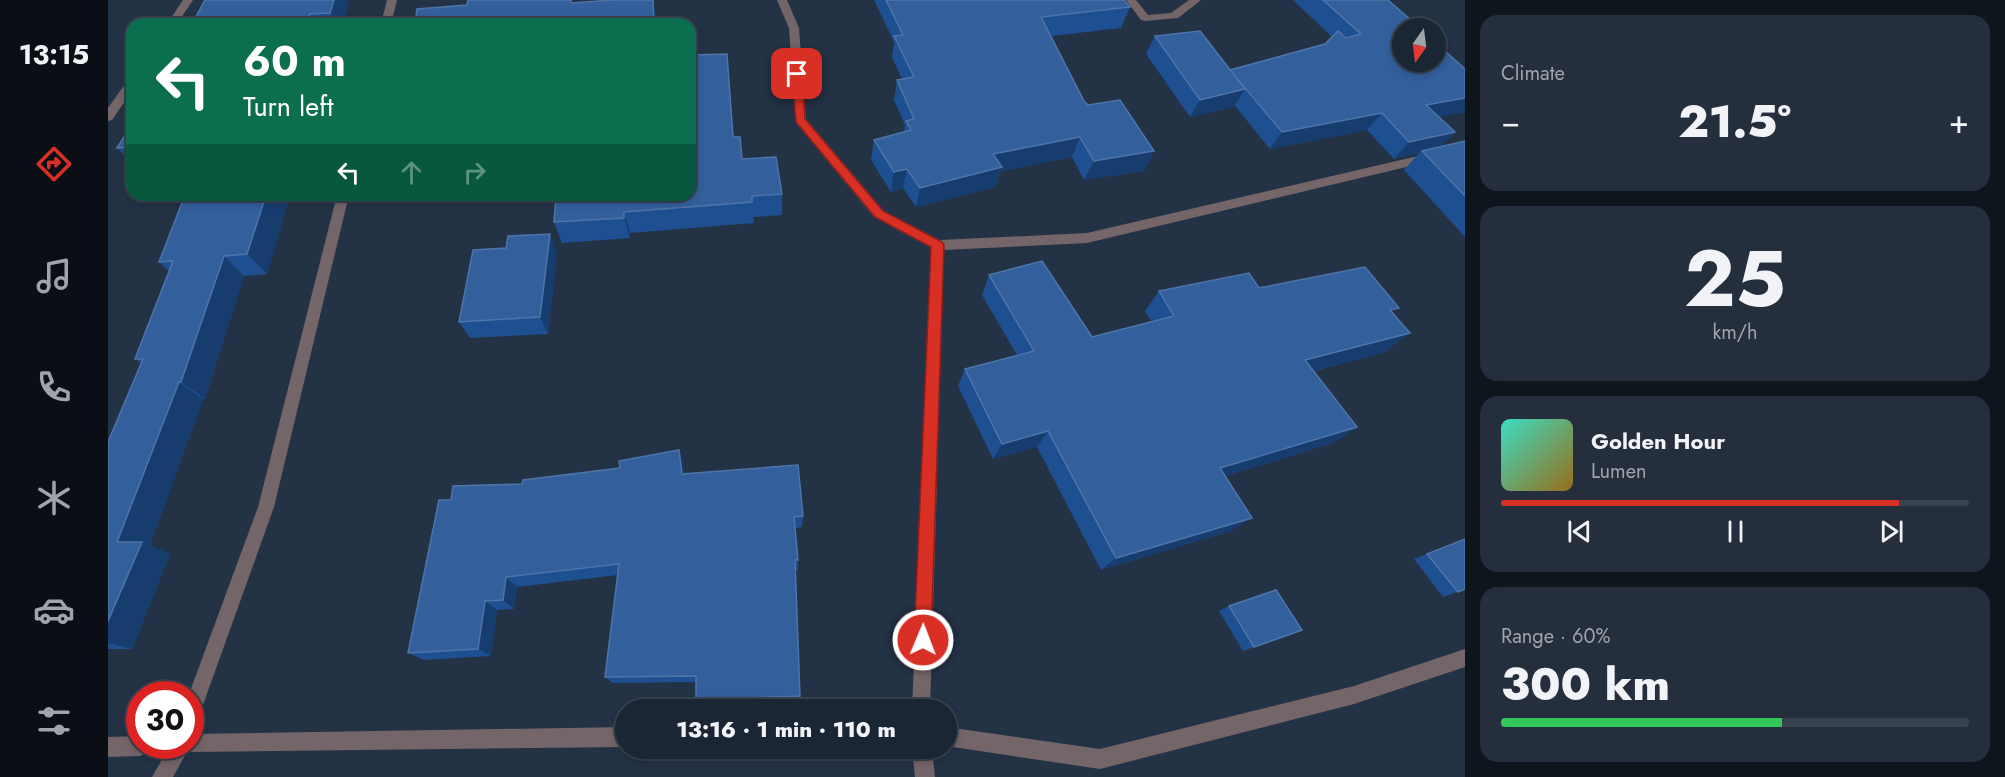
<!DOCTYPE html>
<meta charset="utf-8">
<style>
:root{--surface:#1b2634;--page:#242e3c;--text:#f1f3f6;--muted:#a0a5ac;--line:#39434f;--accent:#d93025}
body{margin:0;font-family:Jost,sans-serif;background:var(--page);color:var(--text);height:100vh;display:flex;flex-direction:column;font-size:22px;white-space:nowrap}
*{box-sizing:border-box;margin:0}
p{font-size:20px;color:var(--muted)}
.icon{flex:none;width:33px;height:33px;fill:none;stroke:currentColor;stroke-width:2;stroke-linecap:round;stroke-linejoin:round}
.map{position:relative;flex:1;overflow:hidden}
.details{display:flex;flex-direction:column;gap:15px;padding:15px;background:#0f151d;width:540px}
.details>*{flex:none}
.top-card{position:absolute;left:18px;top:18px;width:570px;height:183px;border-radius:18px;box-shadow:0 3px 9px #0003,0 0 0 2px var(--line);background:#0b6e4f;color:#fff;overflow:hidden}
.needle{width:39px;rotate:194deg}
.buttons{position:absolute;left:1284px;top:18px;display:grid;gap:12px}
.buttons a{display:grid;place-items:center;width:54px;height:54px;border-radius:50%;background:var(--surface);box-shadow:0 3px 9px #0003,0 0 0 2px var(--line);font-size:30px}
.speed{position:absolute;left:18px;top:681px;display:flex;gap:12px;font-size:30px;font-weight:700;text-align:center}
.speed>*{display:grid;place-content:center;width:78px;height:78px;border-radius:50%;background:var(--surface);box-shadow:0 3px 9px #0003,0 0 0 2px var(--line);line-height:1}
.speed .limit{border:9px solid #d22;background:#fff;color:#111}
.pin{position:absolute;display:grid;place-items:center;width:51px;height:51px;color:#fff;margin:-26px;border-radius:12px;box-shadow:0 3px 9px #0006}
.me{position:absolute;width:66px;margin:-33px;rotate:1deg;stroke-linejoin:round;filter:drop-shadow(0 0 4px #0008)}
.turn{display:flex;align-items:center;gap:21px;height:126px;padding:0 18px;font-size:27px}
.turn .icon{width:78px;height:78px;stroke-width:2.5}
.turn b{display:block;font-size:42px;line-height:51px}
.lanes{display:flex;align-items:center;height:57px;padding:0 18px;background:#0003;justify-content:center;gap:30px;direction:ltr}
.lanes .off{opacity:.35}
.big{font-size:45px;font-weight:800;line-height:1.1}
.details .widget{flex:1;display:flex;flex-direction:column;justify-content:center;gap:9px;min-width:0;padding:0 21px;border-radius:18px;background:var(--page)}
.details .dial{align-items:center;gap:0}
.dial b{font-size:78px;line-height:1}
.song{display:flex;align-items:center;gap:18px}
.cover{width:72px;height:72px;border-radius:9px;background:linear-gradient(135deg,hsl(170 70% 55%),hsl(40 70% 35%))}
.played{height:6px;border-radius:3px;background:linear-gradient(90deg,var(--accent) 85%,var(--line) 85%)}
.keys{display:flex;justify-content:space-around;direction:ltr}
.heat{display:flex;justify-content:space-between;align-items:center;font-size:33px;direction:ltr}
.charge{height:9px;border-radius:4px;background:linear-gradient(90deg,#34c759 60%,var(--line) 0)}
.trip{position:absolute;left:507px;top:699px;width:342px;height:60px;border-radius:30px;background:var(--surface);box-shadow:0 3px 9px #0003,0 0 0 2px var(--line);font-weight:800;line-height:60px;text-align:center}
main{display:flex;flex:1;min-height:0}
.menu{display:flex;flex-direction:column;width:108px;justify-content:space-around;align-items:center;background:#0b0f15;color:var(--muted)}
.menu .icon{width:42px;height:42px}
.menu .on{color:var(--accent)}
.menu b{font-size:27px;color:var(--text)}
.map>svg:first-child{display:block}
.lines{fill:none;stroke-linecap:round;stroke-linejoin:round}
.street{fill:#746568;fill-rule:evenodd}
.wall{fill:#1e4f91}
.shaded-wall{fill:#173c6e}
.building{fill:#335f9c;stroke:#4e75aa;stroke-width:1.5}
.route{fill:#d93025;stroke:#8d1f18;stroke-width:1.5}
</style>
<main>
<nav class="menu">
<b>13:15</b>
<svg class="icon on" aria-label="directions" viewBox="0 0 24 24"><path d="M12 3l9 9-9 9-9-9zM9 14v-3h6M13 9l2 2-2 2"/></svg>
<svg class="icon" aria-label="music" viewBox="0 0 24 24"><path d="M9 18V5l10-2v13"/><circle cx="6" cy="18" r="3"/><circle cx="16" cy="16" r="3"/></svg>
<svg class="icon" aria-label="phone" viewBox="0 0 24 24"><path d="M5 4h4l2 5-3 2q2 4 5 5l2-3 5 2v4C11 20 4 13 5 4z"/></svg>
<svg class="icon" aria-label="climate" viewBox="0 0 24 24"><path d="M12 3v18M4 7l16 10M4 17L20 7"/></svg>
<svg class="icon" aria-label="car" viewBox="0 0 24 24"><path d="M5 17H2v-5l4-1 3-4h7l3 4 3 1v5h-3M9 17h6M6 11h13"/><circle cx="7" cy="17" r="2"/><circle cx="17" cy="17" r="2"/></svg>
<svg class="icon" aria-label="filters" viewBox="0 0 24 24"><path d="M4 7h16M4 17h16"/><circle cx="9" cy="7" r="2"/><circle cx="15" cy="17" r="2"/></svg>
</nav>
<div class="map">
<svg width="1357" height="777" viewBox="0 0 1357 777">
<rect width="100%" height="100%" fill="#243246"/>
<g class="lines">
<!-- street -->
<g class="street">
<path d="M75 0H85L69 24H59Z"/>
<path d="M279 0H289L283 24H273Z"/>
<path d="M669 0H679L691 28 698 119 776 211 832 240 979 233 1357 145V153L979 243 836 250 822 710H804L823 248 766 217 688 123 681 28Z"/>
<path d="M1018 0H1028L1040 15 1063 13 1081 0H1093L1070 18 1037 21 1033 20Z"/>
<path d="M24 79V91L4 120 0 121V108L20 80Z"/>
<path d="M229 195H241L166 507 91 716 89 723 82 725V694H81L150 507Z"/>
<path d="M1357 649V667L1246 704 992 769 838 746V727L992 749 1246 686Z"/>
<path d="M518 727V747L79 752 65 777H44L62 746H82V734Z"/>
<path d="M32 736V746H41L39 753 32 756 0 757V737Z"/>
<path d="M804 748H824L827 777H807Z"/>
</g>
</g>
<!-- wall -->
<g class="wall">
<path d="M241 0 235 24H84Z"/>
<path d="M766 0H1016L1022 7 1013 28 943 36 976 101 980 105 1046 151 1036 171 976 180 964 157 893 171 887 187 808 207 795 188 783 192 763 160 766 140 796 132 797 125 786 100 789 80 794 79 784 57 786 42Z"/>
<path d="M1185 0H1280L1357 69V112L1330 117 1347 132 1333 146 1357 141V237L1296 170 1311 153 1286 159 1259 130 1162 149 1127 106 1126 107 1082 117 1038 54 1047 36 1122 70 1217 44 1224 37Z"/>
<path d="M24 124V163L9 148Z"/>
<path d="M625 137 634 159 674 194V215L645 217 646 223 522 233V238L454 243 446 222Z"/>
<path d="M182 195 159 274 136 276 97 399H95L42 545 62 554 24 649H0V442L33 363 27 359 61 271 51 262Z"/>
<path d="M398 248 449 252 440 334 362 338 351 322Z"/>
<path d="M881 275 984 337 1044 322 1037 311 1051 291 1151 288 1285 313 1277 352 1206 371 1249 427 1225 443 1117 476 1123 531 993 570 929 447 885 459 850 386 857 369 909 355 874 295Z"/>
<path d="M571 450 575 464 576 474 695 516 694 527 687 528 690 560V570L687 571 692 696V701L592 705 588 700V682L505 683 497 677 510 575 409 587 406 609 389 610 383 656 316 660 300 653 343 500 414 484 512 468Z"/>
<path d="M1357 539V589L1335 597 1306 559Z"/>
<path d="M1121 606 1194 630 1135 651 1111 611Z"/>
</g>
<!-- shaded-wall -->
<g class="shaded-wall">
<path d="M226 0H241L235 24H228L222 13Z"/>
<path d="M545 0 549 20V24H546Z"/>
<path d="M202 14 208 24H199Z"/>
<path d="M1137 89 1126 107 1082 117 1092 100Z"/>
<path d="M1357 98V112L1302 123 1318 105Z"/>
<path d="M1274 113 1259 130 1162 149 1174 132Z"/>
<path d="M1347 132 1330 149 1314 151 1311 153 1286 159 1301 142Z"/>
<path d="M972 137 964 157 893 171 887 187 808 207 812 188 885 154Z"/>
<path d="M1046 151 1036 171 976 180 986 161Z"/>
<path d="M799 169 795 188 783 192 786 172Z"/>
<path d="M158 195H182L159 274 139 254Z"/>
<path d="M516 212 522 233V238L516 218Z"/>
<path d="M442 234 449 252 440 334 432 317Z"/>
<path d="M116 256 136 276 97 399 73 382Z"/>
<path d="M1302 333 1277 352 1177 378 1197 360Z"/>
<path d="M71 382 95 399 42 545 62 554 24 649 0 643V621L9 542Z"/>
<path d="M1249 427 1225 443 1093 483 1112 468Z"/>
<path d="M940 431 929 447 885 459 894 444Z"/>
<path d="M571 450 575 464 578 487 574 474Z"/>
<path d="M1144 518 1123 531 993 570 1008 558Z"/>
<path d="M398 577 409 587 406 609 395 600Z"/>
<path d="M377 601 389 610 383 656 370 649Z"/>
</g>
<!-- building -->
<g class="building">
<path d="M97 0H226L222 13 202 14 199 24H84Z"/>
<path d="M360 0H463V3L505 0H545L546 24H307L309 9 359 5Z"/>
<path d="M778 0H1016L1022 7 933 17 976 101 980 105 1012 100 1046 151 986 161 972 137 885 154 894 167 812 188 799 169 786 172 766 140 803 130 798 121 806 119 789 80 806 77 786 36 795 35Z"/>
<path d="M1215 0H1280L1312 28H1294V62H1328V43L1357 69V98L1318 105 1347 132 1301 142 1274 113 1174 132 1122 70 1217 44 1230 31 1238 38 1253 34Z"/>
<path d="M1092 31 1137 89 1092 100 1047 36Z"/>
<path d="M619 54 625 137H632L634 159 668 157 674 194 644 196V202L516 212V218L446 222 448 195H582V55Z"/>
<path d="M24 124V147L9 148Z"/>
<path d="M1357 141V196L1314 151Z"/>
<path d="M77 195H158L139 254 116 256 73 382H71L9 542H34L0 621V442L35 359H27L65 261 51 262Z"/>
<path d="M442 234 432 317 351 322 365 250 398 248 400 236Z"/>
<path d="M934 261 984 337 1066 316 1051 291 1141 273 1151 288 1257 267 1291 308 1282 310 1302 333 1197 360 1249 427 1112 468 1144 518 1008 558 940 431 894 444 857 369 926 351 881 275Z"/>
<path d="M571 450 574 474 690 465 695 516 686 517 690 560H687L692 696 588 700V676L497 677 511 564 398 577 395 600 377 601 370 649 300 653 331 500H343L345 486 414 484 415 480 512 468 511 461Z"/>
<path d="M1357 539V589L1350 592 1319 554Z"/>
<path d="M1168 590 1194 630 1146 647 1121 606Z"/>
</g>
<!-- route -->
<path class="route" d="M689 70 694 74 697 119 775 211 834 242 836 245 823 640 820 646 815 648 809 646 806 640 823 247 767 217 688 122 684 74Z"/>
</svg>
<div class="buttons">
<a><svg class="needle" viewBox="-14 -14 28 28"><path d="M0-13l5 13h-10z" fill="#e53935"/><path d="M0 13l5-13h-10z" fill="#a0a5ac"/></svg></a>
</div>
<div class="speed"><div class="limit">30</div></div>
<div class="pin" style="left:689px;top:74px;background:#d93025"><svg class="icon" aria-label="arrive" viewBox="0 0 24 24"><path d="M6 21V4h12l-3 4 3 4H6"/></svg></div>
<svg class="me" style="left:815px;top:640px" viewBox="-20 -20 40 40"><circle r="17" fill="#d93025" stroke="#fff" stroke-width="3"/><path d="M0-11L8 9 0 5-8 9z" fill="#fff"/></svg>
<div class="trip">13:16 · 1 min · 110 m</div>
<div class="top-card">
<div class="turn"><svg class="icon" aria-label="left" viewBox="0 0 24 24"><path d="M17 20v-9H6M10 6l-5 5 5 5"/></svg><div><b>60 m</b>Turn left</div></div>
<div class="lanes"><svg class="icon" aria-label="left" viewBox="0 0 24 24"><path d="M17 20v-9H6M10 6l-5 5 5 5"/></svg><svg class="icon off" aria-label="ahead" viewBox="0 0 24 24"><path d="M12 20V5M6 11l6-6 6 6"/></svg><svg class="icon off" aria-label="right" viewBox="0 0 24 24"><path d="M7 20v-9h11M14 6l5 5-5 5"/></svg></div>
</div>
</div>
<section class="details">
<div class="widget"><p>Climate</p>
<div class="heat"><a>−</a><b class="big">21.5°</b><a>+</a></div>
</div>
<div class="widget dial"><b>25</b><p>km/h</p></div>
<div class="widget">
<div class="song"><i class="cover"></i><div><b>Golden Hour</b><p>Lumen</p></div></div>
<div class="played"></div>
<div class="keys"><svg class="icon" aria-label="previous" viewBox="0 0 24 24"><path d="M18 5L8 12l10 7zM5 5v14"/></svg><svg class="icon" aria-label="pause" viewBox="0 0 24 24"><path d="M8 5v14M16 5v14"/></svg><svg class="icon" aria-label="next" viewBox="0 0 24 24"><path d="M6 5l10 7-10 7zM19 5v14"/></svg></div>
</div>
<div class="widget"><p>Range · 60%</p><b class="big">300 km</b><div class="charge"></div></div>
</section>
</main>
